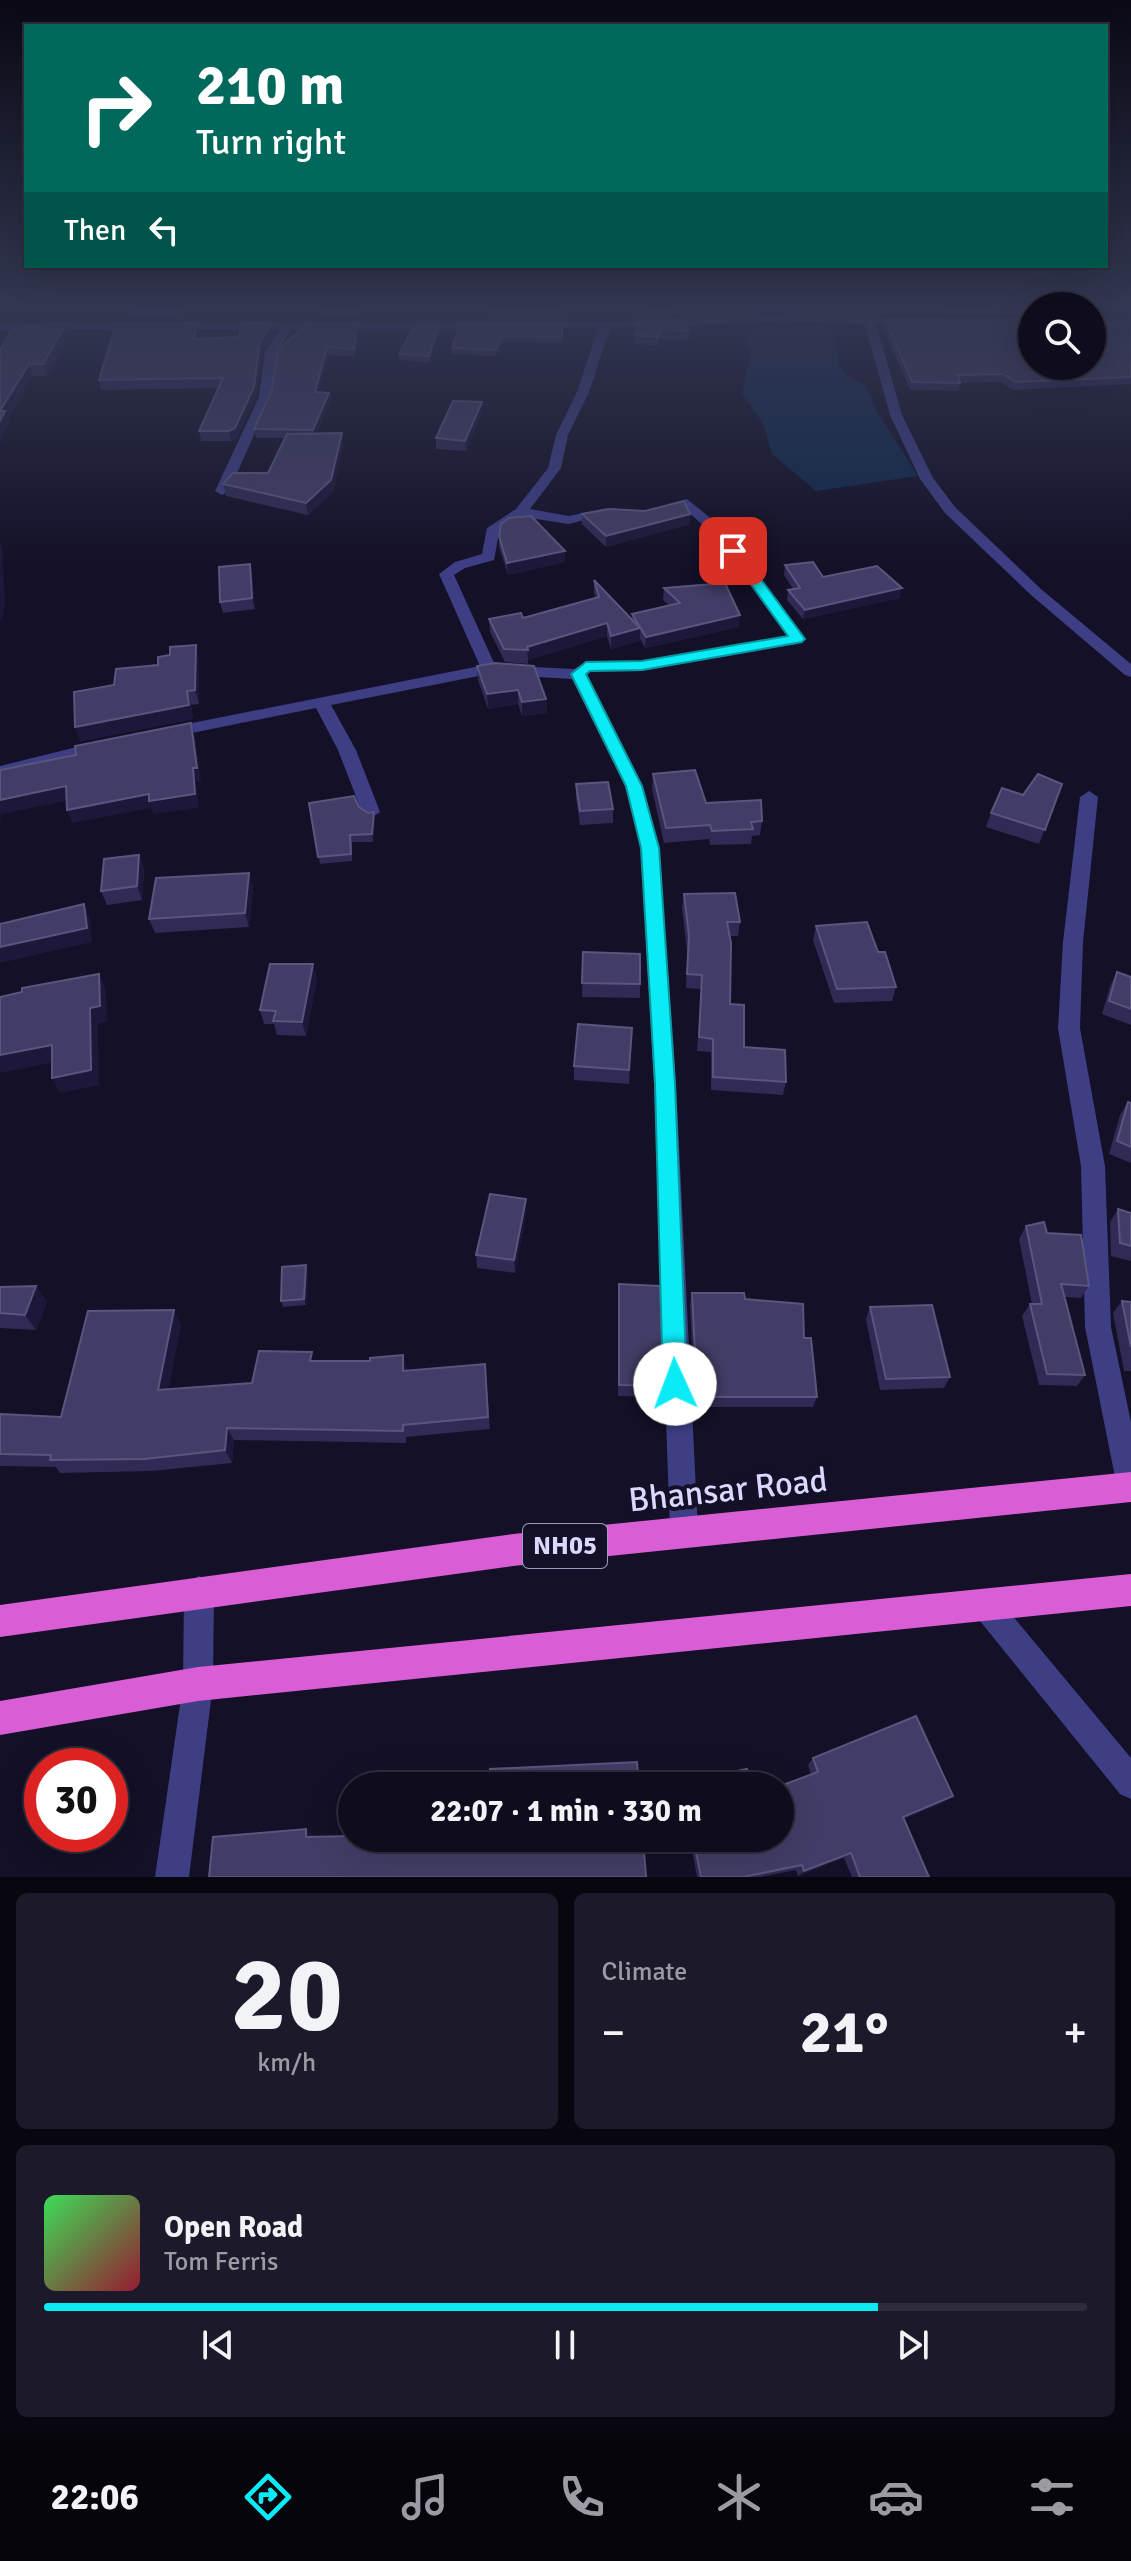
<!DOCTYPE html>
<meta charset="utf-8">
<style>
:root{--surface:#0e0c1d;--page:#1c1a2a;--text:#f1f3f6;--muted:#9b9ba4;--line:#2e2c3b;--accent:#0bebf6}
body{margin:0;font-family:Signika,sans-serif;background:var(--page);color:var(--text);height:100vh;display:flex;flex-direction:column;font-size:30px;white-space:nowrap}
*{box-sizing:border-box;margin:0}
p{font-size:26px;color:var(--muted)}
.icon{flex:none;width:44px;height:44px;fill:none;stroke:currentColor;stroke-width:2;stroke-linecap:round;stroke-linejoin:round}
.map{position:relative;height:1877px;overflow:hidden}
.details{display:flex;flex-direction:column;gap:16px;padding:16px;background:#080710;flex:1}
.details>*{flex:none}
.guide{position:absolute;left:24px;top:24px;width:1084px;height:244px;border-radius:0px;box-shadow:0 8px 32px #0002,0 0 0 2px var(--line);background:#00695c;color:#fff;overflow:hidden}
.controls{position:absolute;left:1018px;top:292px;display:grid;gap:16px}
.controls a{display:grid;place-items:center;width:88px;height:88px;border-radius:50%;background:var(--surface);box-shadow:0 8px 32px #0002,0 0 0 2px var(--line);font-size:40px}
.speed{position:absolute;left:24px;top:1748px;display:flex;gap:16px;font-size:40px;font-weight:700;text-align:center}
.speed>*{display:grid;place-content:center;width:104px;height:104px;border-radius:50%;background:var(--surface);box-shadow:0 8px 32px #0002,0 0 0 2px var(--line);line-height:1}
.speed .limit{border:12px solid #d22;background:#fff;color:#111}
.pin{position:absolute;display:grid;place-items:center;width:68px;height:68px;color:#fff;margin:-34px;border-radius:16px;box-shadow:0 4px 12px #0006}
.me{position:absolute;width:88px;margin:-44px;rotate:358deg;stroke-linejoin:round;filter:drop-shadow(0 0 6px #0008)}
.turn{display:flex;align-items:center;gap:28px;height:168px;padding:0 40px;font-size:36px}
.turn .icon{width:104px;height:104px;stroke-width:2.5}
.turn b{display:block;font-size:56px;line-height:68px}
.then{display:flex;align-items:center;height:76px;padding:0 40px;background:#0003;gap:16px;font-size:30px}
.big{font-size:60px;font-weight:800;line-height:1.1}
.details .widget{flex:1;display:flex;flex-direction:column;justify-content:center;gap:12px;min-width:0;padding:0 28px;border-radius:12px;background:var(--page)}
.details .dial{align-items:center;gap:0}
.dial b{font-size:104px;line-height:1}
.song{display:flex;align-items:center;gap:24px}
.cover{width:96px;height:96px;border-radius:12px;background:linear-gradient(135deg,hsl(130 70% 55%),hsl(350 70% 35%))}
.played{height:8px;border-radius:4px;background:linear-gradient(90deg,var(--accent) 80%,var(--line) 80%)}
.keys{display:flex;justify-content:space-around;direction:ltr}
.heat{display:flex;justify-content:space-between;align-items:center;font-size:44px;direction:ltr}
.details .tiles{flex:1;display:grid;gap:16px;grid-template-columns:1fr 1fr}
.widget:last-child{grid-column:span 2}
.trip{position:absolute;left:338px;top:1772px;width:456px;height:80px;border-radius:40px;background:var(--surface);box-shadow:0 8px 32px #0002,0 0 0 2px var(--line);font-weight:800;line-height:80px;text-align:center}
.dock{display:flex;height:128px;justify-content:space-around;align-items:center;background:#06050c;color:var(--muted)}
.dock .icon{width:56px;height:56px}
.dock .active{color:var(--accent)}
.dock b{font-size:36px;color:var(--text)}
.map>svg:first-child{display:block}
.water{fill:#10294b}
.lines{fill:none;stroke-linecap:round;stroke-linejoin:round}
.minor{fill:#3d3e84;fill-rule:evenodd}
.trunk{fill:#d95dd4;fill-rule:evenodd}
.wall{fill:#302a54}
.shaded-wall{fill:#1d183a}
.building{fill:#423d66;stroke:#5a557e;stroke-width:2}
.route{fill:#0bebf6;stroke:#0799a0;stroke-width:2}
.labels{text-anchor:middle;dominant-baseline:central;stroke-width:8;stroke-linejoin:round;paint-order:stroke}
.shield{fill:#131027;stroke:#9e9cbe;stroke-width:2}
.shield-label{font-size:26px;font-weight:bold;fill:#dad8fe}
.near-street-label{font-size:34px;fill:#dad8fe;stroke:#131027}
</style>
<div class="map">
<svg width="1131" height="1877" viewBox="0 0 1131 1877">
<rect width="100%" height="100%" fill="#131027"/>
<!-- water -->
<path class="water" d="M764 324 772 329 824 326C851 346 820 368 866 385L876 410 918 476 816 491 772 454 763 423 742 394 752 351 746 346 748 333Z"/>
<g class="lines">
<!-- minor -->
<g class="minor">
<path d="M771 316 916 319 918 321 912 324H876L902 415 933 478 955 507 1041 589 1131 664V677L1125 675 1031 595 945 513 920 479 890 415 865 324 771 322 610 328 589 392 568 435 561 468 530 509 569 516 607 508 614 512 569 524 523 517 499 533 494 560 465 568 454 575 495 665 574 669 586 662 642 661 787 636 715 536 684 508 659 514 652 510 687 499 725 530 805 639 797 644 642 671 590 672 587 675 643 786 659 848 676 1084 698 1531 694 1541 684 1545 674 1541 670 1531 654 1084 641 848 625 786 572 679 489 674 331 705 356 750 380 812 371 818 362 812 338 750 316 708 167 738 158 733 167 728 480 666 439 574 455 562 482 554 487 528 516 509 548 468 556 435 577 392 598 328 292 329 277 351 271 397 229 491 222 495 215 491 259 397 265 351 281 329H0V323L605 322Z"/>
<rect x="1092" y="319" width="39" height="6"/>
<path d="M101 741 107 742 110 746 107 750 0 778V766Z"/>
<path d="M1089 791 1098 797 1083 942 1080 1028 1105 1166 1111 1327 1131 1422V1501L1121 1497 1117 1487 1085 1327 1081 1166 1058 1028 1063 942 1080 797Z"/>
<path d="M199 1576 209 1581 214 1591 213 1684 189 1877H155L183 1684 184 1591 189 1581Z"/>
<path d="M986 1591 996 1596 1131 1758V1799L1120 1794 976 1616 971 1606 976 1596Z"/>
</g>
<!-- trunk -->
<g class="trunk">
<path d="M1131 1472V1502L513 1566 0 1637V1605L513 1534Z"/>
<path d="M1131 1574V1606L198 1701 0 1735V1701L198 1667Z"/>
</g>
</g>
<!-- wall -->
<g class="wall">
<path d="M140 306H185L186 310 179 320H136L135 314Z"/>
<path d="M360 306 359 319H322V313Z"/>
<path d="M563 306V319H488V309Z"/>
<path d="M935 306H1051H1032V316L941 315Z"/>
<path d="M1111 306H1131V317L1118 316Z"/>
<path d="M674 310 673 317 644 318 645 312Z"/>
<path d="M885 319 1032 366 1131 322V384L1013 390 1001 382 960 383 959 391 910 390 883 327Z"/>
<path d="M640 320 689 331V340L660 339 658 346 635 344V335Z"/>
<path d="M357 324 358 332 355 357 328 355 318 392 329 393 330 401 317 433H342L343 445 333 492 308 515 226 496 223 484 268 473 285 438H256L254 429 272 390Z"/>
<path d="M460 325H562V343L502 342 496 356 452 354V348Z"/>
<path d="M439 327 440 334 429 362 399 360V354Z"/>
<path d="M274 332 262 351 256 396 237 438 231 441H201L199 431 219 388 101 390 99 380 199 333 198 339 239 337Z"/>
<path d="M69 335 47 376H33L8 418 9 422 0 442V350Z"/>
<path d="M482 412 466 451 436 449V438Z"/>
<path d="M582 514 690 524 606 547 582 524Z"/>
<path d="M499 536 565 562 508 575 499 547Z"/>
<path d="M250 564 252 575 255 609 223 613 220 602Z"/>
<path d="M785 565 823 577 900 598 803 619 787 600 788 590 793 589 784 575Z"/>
<path d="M594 580 632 618V614L670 606 663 600 664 588 739 627 645 648 640 639V641L611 649 607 636 528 660V664L505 662 490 632 489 619 523 618 596 598 594 593Z"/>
<path d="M199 659V704L191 705 193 719 80 741 114 685 158 665Z"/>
<path d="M477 666 546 699 547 713 522 716 518 704 488 709 478 680Z"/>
<path d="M653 774 706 803 762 821 760 835 752 836 751 844 710 845 709 839 664 843 652 789Z"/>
<path d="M576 784 613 809V823L580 825 576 798Z"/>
<path d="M1062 784 1039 844 986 827 991 813 1023 795Z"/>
<path d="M309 803 359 807 375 819 373 842H352V861L320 864Z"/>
<path d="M139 855 144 869 142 900 107 905 101 891Z"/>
<path d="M253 887 249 927 155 933 149 919Z"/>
<path d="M684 894 740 922 738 936H730V1004L744 1047 786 1082 783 1095 711 1090V1052L697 1051 701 989 686 988 687 951 682 908Z"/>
<path d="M816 926 878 952 896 987 892 1001 834 1003 813 940Z"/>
<path d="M583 952 640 984V998L582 997Z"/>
<path d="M1117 972 1131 977V1025L1102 1014 1110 986Z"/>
<path d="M317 978 306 1036 277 1035 274 1024H264L260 1010Z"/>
<path d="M632 1028 629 1084 574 1080V1066Z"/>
<path d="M1128 1102 1131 1103V1163L1109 1154 1120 1115Z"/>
<path d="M526 1199V1212L515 1273 477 1268 476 1255Z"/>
<path d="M1118 1209 1131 1213V1261L1111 1256 1110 1222Z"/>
<path d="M1026 1226 1047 1233 1089 1286 1081 1298 1064 1297 1085 1375 1077 1386 1039 1385 1022 1316 1030 1304H1032L1019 1239Z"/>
<path d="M308 1272 306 1305 283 1307 281 1301Z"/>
<path d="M619 1284 664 1386 662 1397 618 1396Z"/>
<path d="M0 1287 47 1301 36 1330 0 1328Z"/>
<path d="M692 1293 745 1299 804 1338 817 1397 813 1407H699L698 1399 694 1398 690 1304Z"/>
<path d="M1122 1301 1131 1302V1371H1124L1113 1313Z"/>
<path d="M870 1307 950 1377 944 1388 880 1390 866 1319Z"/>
<path d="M181 1324 168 1389 252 1383 315 1361H370L403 1355 407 1371 486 1377 490 1429 406 1437V1443L234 1440 232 1463 152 1471 60 1473 56 1467 0 1466V1414L61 1417Z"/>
<path d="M813 1758 944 1802 904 1819 929 1877H852L844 1858 798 1876 796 1870 759 1877H697L690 1838H780L811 1774 808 1765Z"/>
</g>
<!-- shaded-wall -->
<g class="shaded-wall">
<path d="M183 306H185L186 310 179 320 177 314Z"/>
<path d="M197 323 199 333 196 348 194 339Z"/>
<path d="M272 323 274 332 262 351 256 396 237 438 231 441 229 431 260 341Z"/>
<path d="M66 324 69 335 47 376 43 364Z"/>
<path d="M357 324 358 332 355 357 354 349Z"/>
<path d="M439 327 440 334 429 362V356Z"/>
<path d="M502 336V342L496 356V350Z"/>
<path d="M327 347 328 355 316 401 315 392Z"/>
<path d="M29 364 33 376 8 418 9 422 0 442V411Z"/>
<path d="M329 393 330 401 314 439 313 430Z"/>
<path d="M482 402V412L466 451 465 441Z"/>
<path d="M342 433 343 445 333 492 308 515 306 503Z"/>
<path d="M690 514V524L606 547V536Z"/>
<path d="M0 543 2 548 5 602 2 620H0Z"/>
<path d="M565 551V562L508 575 507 563Z"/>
<path d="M250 564 252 575 255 609 252 598Z"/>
<path d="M902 588 900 598 803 619 805 610Z"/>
<path d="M740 615 739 627 645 648 646 637Z"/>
<path d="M607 623V636L528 660 527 647Z"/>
<path d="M640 628V641L611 649V636Z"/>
<path d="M196 645 199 659V704L195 690Z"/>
<path d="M518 690V704L488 709 487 694Z"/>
<path d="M187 691 191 705 193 719 80 741 75 727Z"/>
<path d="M546 699 547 713 522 716V702Z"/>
<path d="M191 723 195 736 201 781 196 782 199 808 154 814 151 808 72 823 67 810 193 768Z"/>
<path d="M66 786 71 800 1 814 0 827V800Z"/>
<path d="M374 812 375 819 373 842 372 834Z"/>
<path d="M139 855 144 869 142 900 137 886Z"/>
<path d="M249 873 253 887 249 927 245 913Z"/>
<path d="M84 904 90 918 92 942 0 963V947Z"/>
<path d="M313 964 317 978 306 1036 302 1022Z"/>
<path d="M99 974 106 990 107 1022 98 1024 99 1085 60 1093 52 1078Z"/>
<path d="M52 1045 60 1061 0 1073V1055Z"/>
<path d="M526 1199V1212L515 1273 514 1260Z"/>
<path d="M306 1265 308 1272 306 1305 304 1299Z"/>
<path d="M36 1286 47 1301 36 1330 25 1315Z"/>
<path d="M174 1310 181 1324 166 1403 158 1390Z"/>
<path d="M403 1355 407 1368 406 1385 403 1371Z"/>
<path d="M227 1428 234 1440 232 1463 225 1450Z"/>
<path d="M953 1796 944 1802 895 1823 903 1817Z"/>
<path d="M306 1829 314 1836 313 1843 306 1837Z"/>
<path d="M851 1853 844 1858 798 1876 804 1871Z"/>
</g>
<!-- building -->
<g class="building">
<path d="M140 306H183L177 314H135Z"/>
<path d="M330 306H359L358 313H322Z"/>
<path d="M490 306H563V309H488Z"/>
<path d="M647 306H671L674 310 645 312Z"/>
<path d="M942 306H1051H1032V308L943 307Z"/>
<path d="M1119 306H1131V309L1120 308Z"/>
<path d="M682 319 689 331 661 329 658 337 635 335 640 320Z"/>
<path d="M885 319H1032V366H1092V325L1131 322V377L1015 382 1003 374 958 375 960 383 912 382Z"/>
<path d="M197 323 194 339 239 337 242 323H272L260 341 254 387 235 428 229 431H199L223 378 99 380 116 324Z"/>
<path d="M66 324 43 364H29L0 411H5L0 421V350L12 329Z"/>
<path d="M307 324H357L354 349 327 347 315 392 329 393 313 430 254 429 272 390 278 349Z"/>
<path d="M460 325H562V337L502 336 496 350 452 348Z"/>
<path d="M414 326 439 327 429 356 399 354Z"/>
<path d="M453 401 482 402 465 441 436 438Z"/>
<path d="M342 433 331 480 306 503 223 484 233 473H268L287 434Z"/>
<path d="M684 501 690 514 606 536 582 514 610 509 645 511Z"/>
<path d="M531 516 565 551 507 563 499 536 501 524 509 518Z"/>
<path d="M813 562 823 577 877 566 902 588 805 610 788 590 800 588 785 565Z"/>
<path d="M250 564 252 598 220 602 219 567Z"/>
<path d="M594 580 640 628 611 636 607 623 527 647 528 650 504 649 489 619 521 613 523 618 599 597Z"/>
<path d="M725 583 740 615 646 637 632 614 680 603 664 588Z"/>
<path d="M196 645 195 690 187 691 189 705 75 727 74 692 114 685 116 669 158 665V657L170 655V647Z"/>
<path d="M495 663 534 666 546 699 522 702 518 690 487 694 477 666Z"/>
<path d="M191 723 197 768H193L195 794 149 801V794L67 810 66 786 0 800V770L76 755 75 746Z"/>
<path d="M695 770 706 803 761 800 762 821 751 822 753 829 712 831 710 825 666 828 653 774Z"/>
<path d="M1038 774 1062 784 1045 830 991 813 1002 788 1023 795Z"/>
<path d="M608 782 613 809 580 811 576 784Z"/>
<path d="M354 796 359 807 368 813 374 812 372 834 350 835 351 854 318 857 309 803Z"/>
<path d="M139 855 137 886 101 891 104 859Z"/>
<path d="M249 873 245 913 149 919 156 878Z"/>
<path d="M735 893 740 922H727L731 943 730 1004 744 1005V1047L785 1050 786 1082 713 1077V1039L699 1037 702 975 687 974 689 936 684 894Z"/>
<path d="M84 904 87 928 0 947V924Z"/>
<path d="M867 922 878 952H885L896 987 837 989 816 926Z"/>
<path d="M583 952 640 954V984L582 983Z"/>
<path d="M270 964H313L302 1022 273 1021 276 1011 260 1010Z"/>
<path d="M1117 972 1131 977V1009L1109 1001Z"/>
<path d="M99 974 100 1006 90 1008 91 1070 52 1078V1045L0 1055V997L22 992V988Z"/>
<path d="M578 1024 632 1028 629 1070 574 1066Z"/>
<path d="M1128 1102 1131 1103V1147L1117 1141Z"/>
<path d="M490 1194 526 1199 514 1260 476 1255Z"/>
<path d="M1118 1209 1131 1213V1246L1120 1243Z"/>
<path d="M1044 1222 1047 1233 1081 1235 1089 1286 1061 1284 1085 1375 1047 1374 1030 1304H1042L1026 1226Z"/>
<path d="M306 1265 304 1299 281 1301 282 1267Z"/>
<path d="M619 1284 660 1286 664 1386 619 1385Z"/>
<path d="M36 1286 25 1315 0 1313V1287Z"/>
<path d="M692 1293H744L745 1299 803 1304 804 1338H811L817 1397H701L700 1388H697Z"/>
<path d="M1122 1301 1131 1302V1347Z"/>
<path d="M932 1305 950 1377 886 1379 870 1307Z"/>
<path d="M174 1310 158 1390 252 1383 259 1351 312 1352 310 1361H370V1358L403 1355V1371L485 1364 488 1417 403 1425V1431L227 1428 225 1450 144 1459 50 1460 51 1455 0 1454V1414L61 1417 88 1311Z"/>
<path d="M916 1716 953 1796 903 1817 929 1877H860L851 1853 804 1871 802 1865 743 1877H701L693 1838H780V1786L818 1772 813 1758Z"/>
<path d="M637 1762 639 1786H490V1769Z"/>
<path d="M747 1769 751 1786H684L683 1782Z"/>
<path d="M306 1829V1837L352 1836V1838H643L646 1877H209L213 1837Z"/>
</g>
<!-- sky -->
<linearGradient id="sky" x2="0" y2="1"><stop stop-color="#0a0915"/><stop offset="0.54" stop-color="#333752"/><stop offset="1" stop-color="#333752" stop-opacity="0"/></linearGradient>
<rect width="1131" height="569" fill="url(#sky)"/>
<!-- route -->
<path class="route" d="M729 548H738L805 639 802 642 642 670 590 671 586 674 642 786 659 848 675 1084 687 1384 684 1392 675 1396 667 1392 663 1384 655 1084 641 848 626 786 571 674 586 662 642 661 788 636 727 551Z"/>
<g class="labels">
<!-- shield labels -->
<rect class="shield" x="523" y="1524" width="84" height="44" rx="6"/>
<g class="shield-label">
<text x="565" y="1546">NH05</text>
</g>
<!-- near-street labels -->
<g class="near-street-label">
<text transform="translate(728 1490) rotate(-6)">Bhansar Road</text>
</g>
</g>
</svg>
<div class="controls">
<a><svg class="icon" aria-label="search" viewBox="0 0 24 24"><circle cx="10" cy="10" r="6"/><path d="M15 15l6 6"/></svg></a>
</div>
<div class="speed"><div class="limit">30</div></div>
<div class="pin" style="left:733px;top:551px;background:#d93025"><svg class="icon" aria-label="arrive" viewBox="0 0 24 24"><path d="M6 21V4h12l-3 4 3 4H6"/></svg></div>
<svg class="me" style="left:675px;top:1384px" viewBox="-20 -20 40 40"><circle r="19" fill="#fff"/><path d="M0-13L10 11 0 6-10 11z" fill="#0bebf6"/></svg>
<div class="trip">22:07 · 1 min · 330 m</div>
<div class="guide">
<div class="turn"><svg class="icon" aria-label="right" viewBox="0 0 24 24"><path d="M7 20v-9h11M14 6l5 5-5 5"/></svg><div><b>210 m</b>Turn right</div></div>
<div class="then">Then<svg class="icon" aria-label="left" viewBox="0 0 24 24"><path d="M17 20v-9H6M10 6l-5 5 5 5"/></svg></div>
</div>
</div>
<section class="details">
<div class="tiles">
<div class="widget dial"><b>20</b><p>km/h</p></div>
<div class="widget"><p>Climate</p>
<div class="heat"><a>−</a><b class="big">21°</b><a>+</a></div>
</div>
<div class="widget">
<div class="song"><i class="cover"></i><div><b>Open Road</b><p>Tom Ferris</p></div></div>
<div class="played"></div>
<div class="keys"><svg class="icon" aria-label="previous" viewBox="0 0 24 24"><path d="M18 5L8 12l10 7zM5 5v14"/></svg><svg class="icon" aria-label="pause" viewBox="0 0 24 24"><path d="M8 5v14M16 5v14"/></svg><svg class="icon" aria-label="next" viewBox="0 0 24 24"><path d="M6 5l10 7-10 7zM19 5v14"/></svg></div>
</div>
</div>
</section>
<nav class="dock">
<b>22:06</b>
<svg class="icon active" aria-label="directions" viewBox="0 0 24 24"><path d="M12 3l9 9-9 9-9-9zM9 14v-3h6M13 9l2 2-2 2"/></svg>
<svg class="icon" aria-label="music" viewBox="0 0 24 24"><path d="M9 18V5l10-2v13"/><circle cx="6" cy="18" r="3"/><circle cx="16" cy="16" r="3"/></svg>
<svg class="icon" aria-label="phone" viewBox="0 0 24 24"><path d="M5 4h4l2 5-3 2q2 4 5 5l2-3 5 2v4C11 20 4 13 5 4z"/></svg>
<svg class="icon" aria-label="climate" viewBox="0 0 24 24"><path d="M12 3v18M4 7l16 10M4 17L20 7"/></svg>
<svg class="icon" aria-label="car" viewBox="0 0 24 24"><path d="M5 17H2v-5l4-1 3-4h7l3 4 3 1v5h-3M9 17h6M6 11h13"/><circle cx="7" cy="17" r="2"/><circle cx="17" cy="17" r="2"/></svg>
<svg class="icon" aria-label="filters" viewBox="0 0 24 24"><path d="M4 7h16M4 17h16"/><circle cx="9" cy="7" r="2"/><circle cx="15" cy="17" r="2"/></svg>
</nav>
